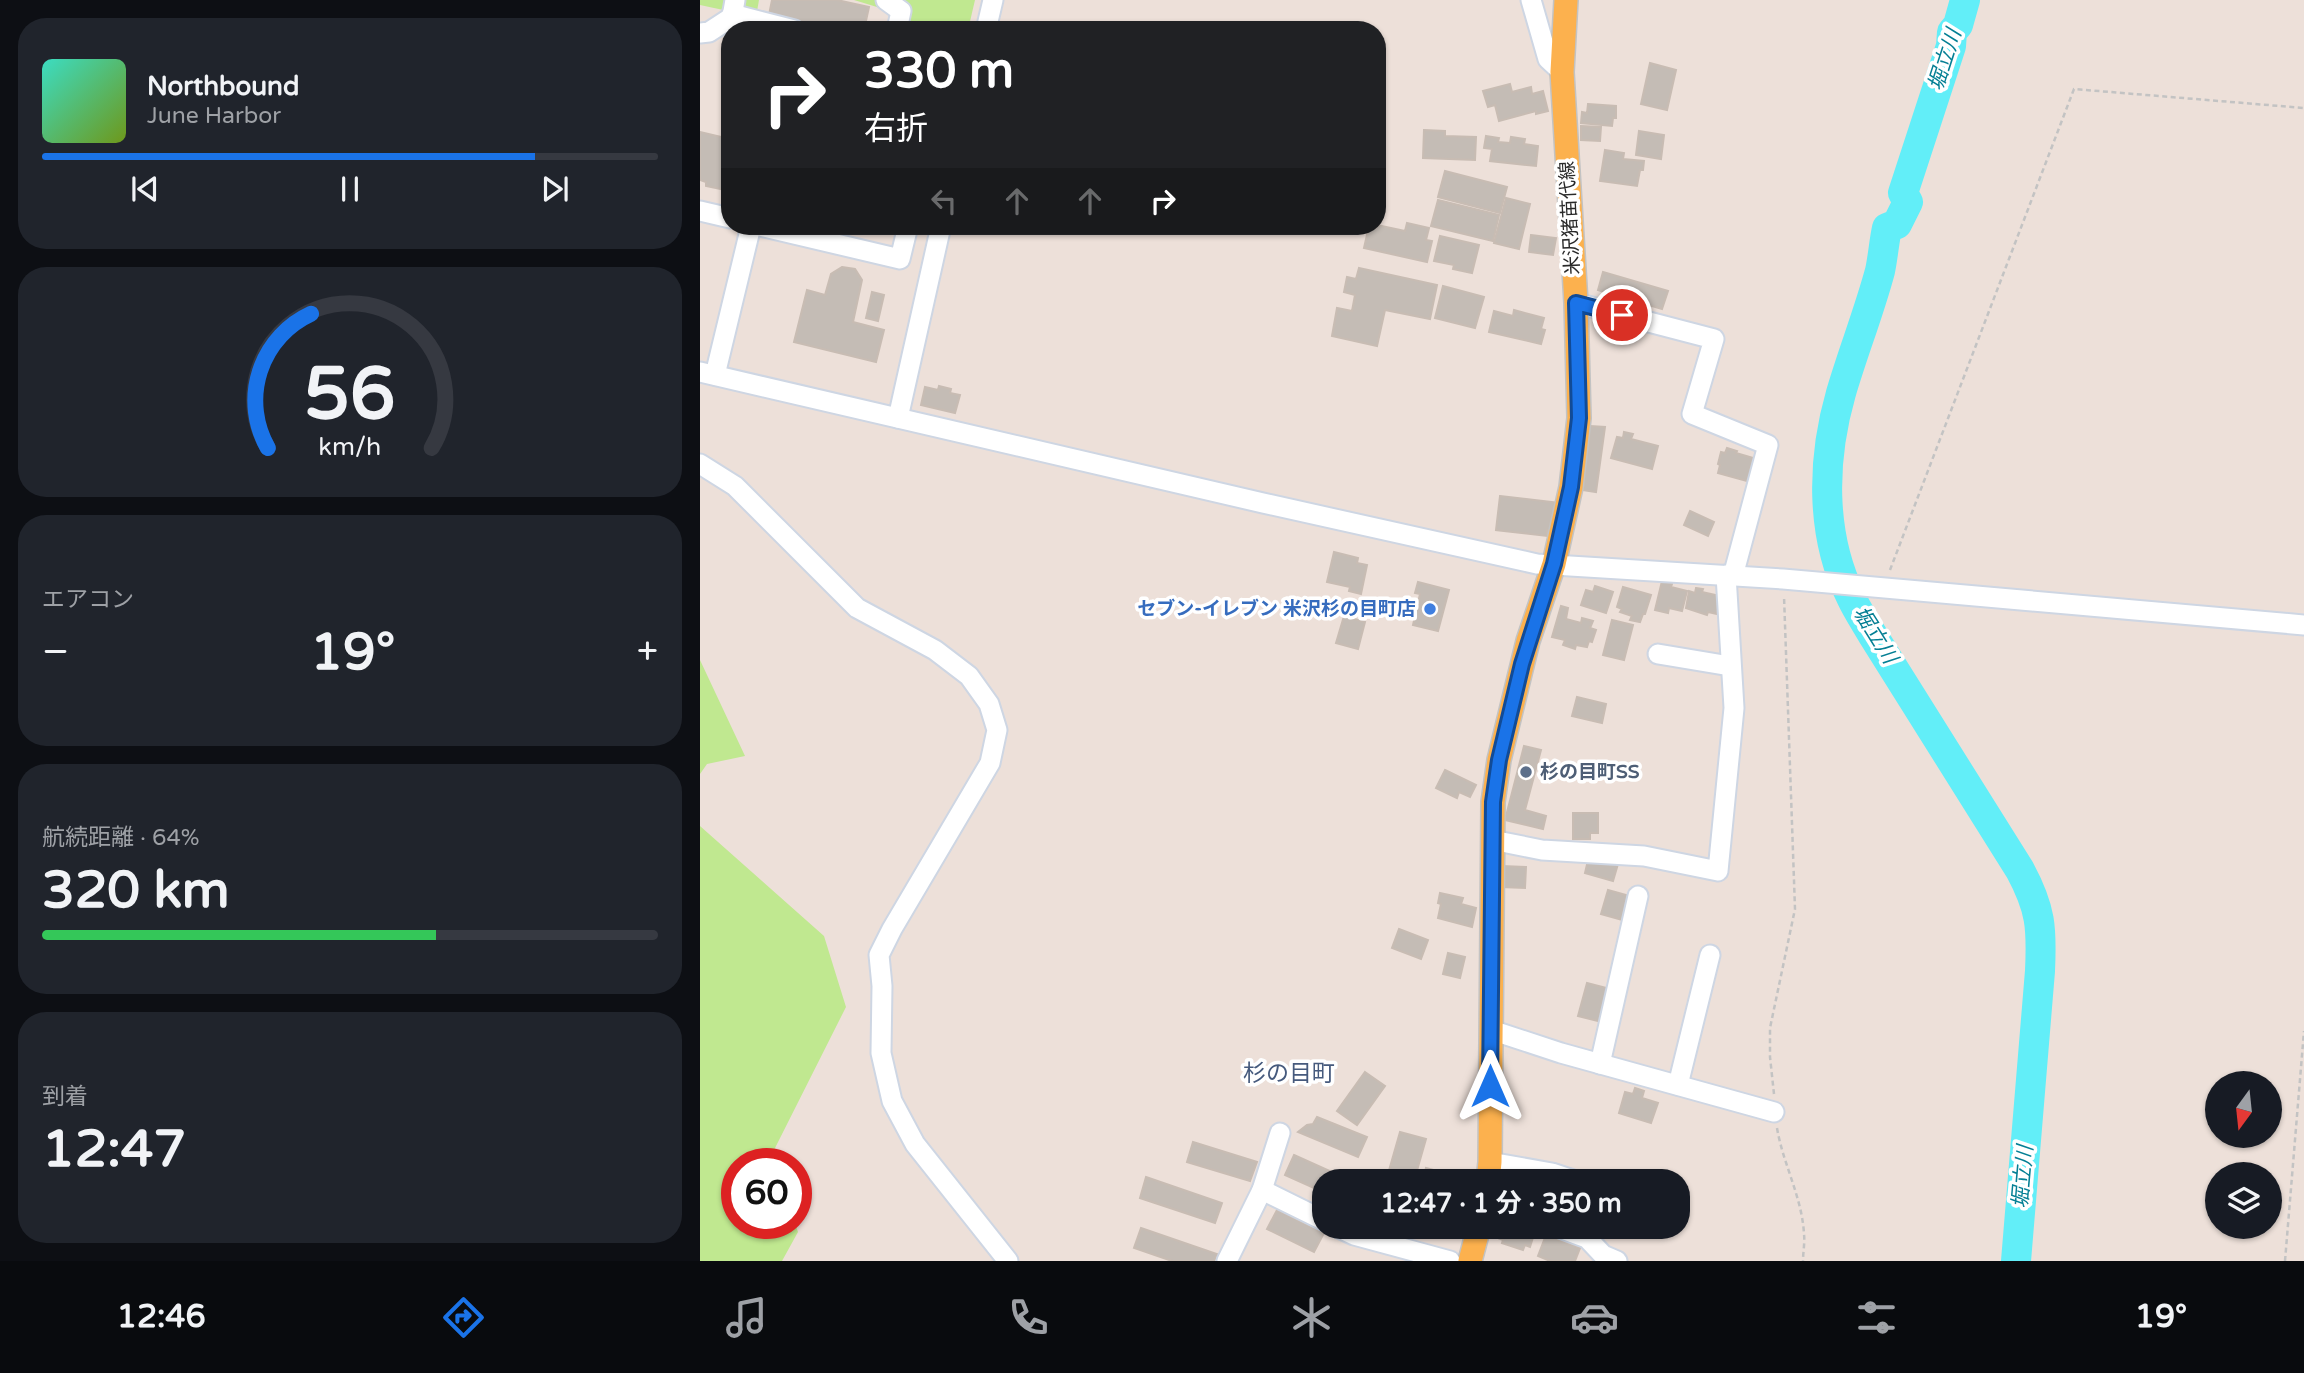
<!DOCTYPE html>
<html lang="ja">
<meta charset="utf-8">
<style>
:root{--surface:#171b24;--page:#20242c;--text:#f1f3f6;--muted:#9ea1a6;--line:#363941;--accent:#1a73e8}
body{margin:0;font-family:"Varela Round","Noto Sans JP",sans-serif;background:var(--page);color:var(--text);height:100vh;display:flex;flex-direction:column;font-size:26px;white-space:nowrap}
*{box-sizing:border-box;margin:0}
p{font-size:23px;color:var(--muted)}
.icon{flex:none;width:38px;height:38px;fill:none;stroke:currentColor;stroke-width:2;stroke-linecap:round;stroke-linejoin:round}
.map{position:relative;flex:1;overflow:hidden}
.drawer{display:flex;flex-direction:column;gap:18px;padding:18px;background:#0d0f14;width:700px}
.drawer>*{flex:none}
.top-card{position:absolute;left:21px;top:21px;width:665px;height:214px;border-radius:28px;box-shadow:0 2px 5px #0004;background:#202124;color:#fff;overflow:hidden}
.needle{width:46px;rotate:195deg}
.controls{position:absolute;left:1505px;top:1071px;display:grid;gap:14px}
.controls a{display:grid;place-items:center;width:77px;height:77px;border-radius:50%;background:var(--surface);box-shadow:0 2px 5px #0004;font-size:35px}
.speed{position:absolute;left:21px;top:1148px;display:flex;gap:14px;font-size:35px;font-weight:700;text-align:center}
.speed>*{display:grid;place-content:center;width:91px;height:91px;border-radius:50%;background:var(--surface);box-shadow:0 2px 5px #0004;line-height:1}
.speed .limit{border:10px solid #d22;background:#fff;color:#111}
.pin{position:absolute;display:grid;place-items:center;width:60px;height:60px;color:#fff;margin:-30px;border:4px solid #fff;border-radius:50%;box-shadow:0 2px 7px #0007}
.me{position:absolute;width:77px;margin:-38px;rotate:0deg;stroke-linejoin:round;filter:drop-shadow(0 0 5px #0008)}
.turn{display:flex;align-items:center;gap:24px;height:147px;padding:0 28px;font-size:32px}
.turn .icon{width:91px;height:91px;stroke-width:2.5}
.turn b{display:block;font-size:49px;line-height:60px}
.lanes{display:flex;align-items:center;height:66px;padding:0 28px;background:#0003;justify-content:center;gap:35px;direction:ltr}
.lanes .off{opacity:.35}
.big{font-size:52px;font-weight:700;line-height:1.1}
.drawer .widget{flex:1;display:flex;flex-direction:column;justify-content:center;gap:10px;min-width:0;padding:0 24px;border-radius:28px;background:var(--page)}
.drawer .dial{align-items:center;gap:0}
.dial svg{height:182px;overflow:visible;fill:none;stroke:var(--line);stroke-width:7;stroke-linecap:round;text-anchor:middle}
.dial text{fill:var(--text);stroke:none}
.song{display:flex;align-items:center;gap:21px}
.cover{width:84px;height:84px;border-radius:10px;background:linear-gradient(135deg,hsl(170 70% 55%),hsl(80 70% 35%))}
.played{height:7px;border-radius:4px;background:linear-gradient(90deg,var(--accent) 80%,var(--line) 80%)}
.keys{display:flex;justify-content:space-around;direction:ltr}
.heat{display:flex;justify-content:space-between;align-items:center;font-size:38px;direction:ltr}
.charge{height:10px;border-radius:5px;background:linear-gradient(90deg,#34c759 64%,var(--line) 0)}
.trip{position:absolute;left:612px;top:1169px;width:378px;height:70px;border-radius:28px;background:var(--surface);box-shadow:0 2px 5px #0004;font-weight:700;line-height:70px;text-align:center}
.menu{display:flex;height:112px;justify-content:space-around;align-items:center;background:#090b0e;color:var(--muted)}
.menu .icon{width:49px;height:49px}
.menu .active{color:var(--accent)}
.menu b{font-size:32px;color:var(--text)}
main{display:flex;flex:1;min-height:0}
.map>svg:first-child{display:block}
.green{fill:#c0e890}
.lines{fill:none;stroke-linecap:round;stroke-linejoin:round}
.river{stroke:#62eef8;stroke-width:30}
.building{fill:#c4bcb5;stroke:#c8bcb3;stroke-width:2}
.minor-casing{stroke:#ced6e3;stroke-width:23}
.major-casing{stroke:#c3c3c3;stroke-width:26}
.path{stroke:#c3c3c3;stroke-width:2.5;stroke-dasharray:5 3.5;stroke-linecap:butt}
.minor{stroke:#fff;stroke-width:19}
.major{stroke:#fcb14e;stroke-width:23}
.route-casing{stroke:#114b97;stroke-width:18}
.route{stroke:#1a73e8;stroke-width:12}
.shop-dot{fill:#3f7fe0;stroke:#fff;stroke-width:2.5}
.service-dot{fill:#5c6f8a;stroke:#fff;stroke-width:2.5}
.labels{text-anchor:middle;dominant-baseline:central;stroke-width:7;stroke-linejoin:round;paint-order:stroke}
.street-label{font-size:19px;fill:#292929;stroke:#fff}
.shop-label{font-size:19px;font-weight:bold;fill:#366cbe;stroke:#fff;text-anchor:end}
.service-label{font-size:19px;font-weight:bold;fill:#4e5e75;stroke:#fff;text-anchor:start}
.water-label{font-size:21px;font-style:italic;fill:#047f94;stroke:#fff}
.quarter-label{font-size:23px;fill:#465a7d;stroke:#fff}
</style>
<main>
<section class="drawer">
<div class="widget">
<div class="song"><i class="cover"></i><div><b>Northbound</b><p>June Harbor</p></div></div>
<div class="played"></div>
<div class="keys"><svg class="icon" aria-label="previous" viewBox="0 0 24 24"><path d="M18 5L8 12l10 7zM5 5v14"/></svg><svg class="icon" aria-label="pause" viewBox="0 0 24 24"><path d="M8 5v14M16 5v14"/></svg><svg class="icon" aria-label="next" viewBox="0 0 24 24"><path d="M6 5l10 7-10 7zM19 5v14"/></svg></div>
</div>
<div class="widget dial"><svg viewBox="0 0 100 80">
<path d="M14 69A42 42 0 1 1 86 69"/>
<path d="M14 69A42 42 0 0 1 33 10" stroke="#1a73e8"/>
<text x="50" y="56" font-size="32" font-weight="700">56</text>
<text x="50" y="72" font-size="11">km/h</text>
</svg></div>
<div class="widget"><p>エアコン</p>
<div class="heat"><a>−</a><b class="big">19°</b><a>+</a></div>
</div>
<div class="widget"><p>航続距離 · 64%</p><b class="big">320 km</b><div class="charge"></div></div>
<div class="widget"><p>到着</p><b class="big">12:47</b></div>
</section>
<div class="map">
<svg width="1604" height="1261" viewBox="0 0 1604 1261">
<rect width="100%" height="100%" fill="#ede0d9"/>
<!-- green -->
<g class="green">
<path d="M0 0H59L56 17 0 5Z"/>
<path d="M154 0H275L268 30H198L190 11Z"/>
<path d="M0 660 45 756 7 764 0 774Z"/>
<path d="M0 826 124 936 146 1007 72 1154 75 1164H37V1223H95L98 1232 82 1261H0Z"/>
</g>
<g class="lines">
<!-- river -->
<path class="river" d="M1265 0 1258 25 1252 32 1251 46 1203 193 1208 202 1197 224 1187 228C1184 242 1183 257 1180 271 1169 312 1153 352 1141 393 1122 459 1120 534 1151 597 1157 610 1165 622 1172 634L1320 870C1341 909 1342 928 1340 971L1316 1261"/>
</g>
<!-- building -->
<g class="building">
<path d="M72 0H137L169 7 164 30H136L69 15Z"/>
<path d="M950 63 976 70 967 110 941 104Z"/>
<path d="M810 84 812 92 831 87 832 94 843 91 848 111 836 114V111L799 121 795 105 788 107 783 91Z"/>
<path d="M888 104 916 106V118H913L912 126 881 123 882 112 887 113Z"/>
<path d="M881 126 901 127 900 141 881 140Z"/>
<path d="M724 130 745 131V136L776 137 775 160 723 158Z"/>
<path d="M939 131 964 135 961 159 936 155Z"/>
<path d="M0 132 30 139V191L6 186V182L0 180Z"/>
<path d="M786 136 799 138 798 142 810 143 811 137 825 139 824 144 838 146 836 166 790 161 792 149 784 148Z"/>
<path d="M905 150 924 153 923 159 944 161 943 170H940L937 186 900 181Z"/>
<path d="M745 171 807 187 800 213 738 197Z"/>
<path d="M806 198 830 204 819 249 794 243Z"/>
<path d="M738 200 799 215 793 241 731 226Z"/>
<path d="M707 223 729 228 726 240 732 241 727 262 664 248 669 226 677 225 705 231Z"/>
<path d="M831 235 856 238 853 255 829 252Z"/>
<path d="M740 236 779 245 772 273 753 269 754 265 734 261Z"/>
<path d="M142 267 155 269 162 280 153 322 184 330 176 362 94 342 107 290 125 295 131 274Z"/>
<path d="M659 268 737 285 730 319 685 310 677 346 632 336 637 308 652 311 655 295 644 292 647 277 656 279Z"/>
<path d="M903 272 968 291 962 309 898 290Z"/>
<path d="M743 286 784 297 775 328 735 318Z"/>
<path d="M172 292 184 295 178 321 166 318Z"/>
<path d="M814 310 844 318 841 329 845 330 841 344 789 332 794 311 813 316Z"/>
<path d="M239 386 251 389 250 393 260 395 255 413 221 405 225 387 238 390Z"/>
<path d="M890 426 905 427 896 492 882 490Z"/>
<path d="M924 432 933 434 931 439 958 446 952 469 911 458 917 437 923 438Z"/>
<path d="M1027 448 1037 451 1036 453 1053 458 1047 481 1018 473 1020 465 1018 464 1021 452 1025 453Z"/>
<path d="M800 496 859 503 856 531 847 530V536L796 530Z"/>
<path d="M990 511 1014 522 1008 536 984 525Z"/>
<path d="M634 552 658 558 657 563 667 565 661 594 649 591 650 587 627 582Z"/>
<path d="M962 581 972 584 971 587 987 591 982 611 969 608 968 613 955 610Z"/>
<path d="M718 582 749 590 738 631 713 625 720 594 715 593Z"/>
<path d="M895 586 913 592 906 613 881 605 886 590 893 592Z"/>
<path d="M923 587 951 595 945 614H943L940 622 930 620 932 616 920 612 922 609 917 607Z"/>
<path d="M996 588 1003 589 1002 592 1020 596 1017 614 1008 612 1007 615 986 608 989 591 995 593Z"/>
<path d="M861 606 868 608 866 619 881 623 882 618 893 621 890 628 896 630 892 642 889 641 887 647 876 645 875 649 863 645 865 640 852 637Z"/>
<path d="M644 616 665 622 658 649 636 643Z"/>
<path d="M912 620 933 625 924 660 903 655Z"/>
<path d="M877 697 906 704 902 723 872 716Z"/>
<path d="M824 746 841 750 825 810 846 816 843 829 805 820Z"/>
<path d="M745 770 776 785 770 797 759 792 757 798 736 788Z"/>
<path d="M873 813H898V833H890V839H873Z"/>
<path d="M889 856 918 864 913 881 885 873Z"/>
<path d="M802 866 826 867 825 888 801 887Z"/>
<path d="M908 890 933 897 926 921 901 914Z"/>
<path d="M740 893 763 898 761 904 776 908 772 927 738 918 741 904 738 903Z"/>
<path d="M699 929 728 940 721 959 692 948Z"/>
<path d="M748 953 765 957 760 978 743 974Z"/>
<path d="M887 983 914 990 906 1023 878 1016Z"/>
<path d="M665 1072 685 1086 657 1125 637 1111Z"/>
<path d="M935 1088 944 1091 942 1098 958 1103 951 1123 919 1113 925 1092 933 1094Z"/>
<path d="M617 1117 667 1137 658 1157 598 1132 607 1125 613 1124Z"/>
<path d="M700 1132 726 1139 714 1181H686Z"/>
<path d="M493 1142 557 1162 550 1181 487 1162Z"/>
<path d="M594 1155 643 1177 641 1181H625V1193L585 1175Z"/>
<path d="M726 1168 752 1175 750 1181H722Z"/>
<path d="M446 1177 522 1203 515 1223 440 1198Z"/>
<path d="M577 1210 624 1233 614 1252 567 1229Z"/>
<path d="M793 1227H827L835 1231 830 1247 825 1245 823 1250 802 1243 803 1240 790 1235Z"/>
<path d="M441 1228 517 1254 514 1261H472L434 1248Z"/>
<path d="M846 1235 880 1248 875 1261H850L838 1256Z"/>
</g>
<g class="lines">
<!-- minor casing -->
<g class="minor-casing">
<g id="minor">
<path d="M186 0 201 11 197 30"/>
<path d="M831 0 848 59 862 72"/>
<path d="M32 14 94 30"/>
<path d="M286 30 293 0"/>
<path d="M0 33 9 32 32 17 35 0"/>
<path d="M0 211 30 218"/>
<path d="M60 226 200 259 208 226"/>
<path d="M876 303 1014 339 992 414 1068 445 1033 576"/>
<path d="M0 372 563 503 837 564 1083 579 1604 625"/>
<path d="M15 375 51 226"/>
<path d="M198 418 241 226"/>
<path d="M0 464 35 486 157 608 235 650 269 676 289 704 297 730 290 763 192 929 179 955 182 986 181 1053 192 1101 215 1144 308 1261"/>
<path d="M958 654 1030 666"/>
<path d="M792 840 842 850 944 856 1018 871 1034 708 1026 575"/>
<path d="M791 1030 861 1053 1074 1112"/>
<path d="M900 1064 938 896"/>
<path d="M978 1085 1010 955"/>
<path d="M790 1162 852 1173 876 1181"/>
<path d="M562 1190 625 1221"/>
<path d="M637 1227 654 1235 750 1261"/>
<path d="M857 1227 887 1238 903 1255 917 1261"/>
<path d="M527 1261 562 1190 580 1133"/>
</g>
</g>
<!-- major casing -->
<g class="major-casing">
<g id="major">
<path d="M788 1181 790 1162 793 802 799 760 828 641 854 564 871 487 879 418 876 303 862 72 866 0"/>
<path d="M770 1261 779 1227"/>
</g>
</g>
<!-- path -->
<g class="path">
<path d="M1190 570 1374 89 1604 108"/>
<path d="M1074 1094 1070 1057V1028L1095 909 1084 596"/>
<path d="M1077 1128C1083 1164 1102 1197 1104 1234 1105 1243 1103 1252 1103 1261"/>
<path d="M1585 1261 1604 1031"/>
</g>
<!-- minor -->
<use href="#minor" class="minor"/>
<!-- major -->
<use href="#major" class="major"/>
</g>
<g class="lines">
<!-- route casing -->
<g class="route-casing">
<path id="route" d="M790 1086 793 802 799 760 822 664 854 564 871 487 879 418 876 303 922 315"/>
</g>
<!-- route -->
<use href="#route" class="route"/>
</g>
<!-- markers -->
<circle class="shop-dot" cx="730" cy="609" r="7"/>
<circle class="service-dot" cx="826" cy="772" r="7"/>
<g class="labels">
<!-- street labels -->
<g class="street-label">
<text transform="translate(870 218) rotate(-93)">米沢猪苗代線</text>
</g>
<!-- shop labels -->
<g class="shop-label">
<text x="716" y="609">セブン-イレブン 米沢杉の目町店</text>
</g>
<!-- service labels -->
<g class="service-label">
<text x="840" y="772">杉の目町SS</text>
</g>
<!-- water labels -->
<g class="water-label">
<text transform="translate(1245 60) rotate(-72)">堀立川</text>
<text transform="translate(1175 635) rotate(58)">堀立川</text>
<text transform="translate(1323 1177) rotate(-85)">堀立川</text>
</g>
<!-- quarter labels -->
<g class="quarter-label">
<text x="589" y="1074">杉の目町</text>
</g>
</g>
</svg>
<div class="controls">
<a><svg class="needle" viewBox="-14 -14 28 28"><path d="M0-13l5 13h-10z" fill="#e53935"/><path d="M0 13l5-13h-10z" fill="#9ea1a6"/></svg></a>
<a><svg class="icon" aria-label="layers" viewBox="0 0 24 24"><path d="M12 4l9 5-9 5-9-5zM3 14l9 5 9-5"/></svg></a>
</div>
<div class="speed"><div class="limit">60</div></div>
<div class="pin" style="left:922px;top:315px;background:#d93025"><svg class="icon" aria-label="arrive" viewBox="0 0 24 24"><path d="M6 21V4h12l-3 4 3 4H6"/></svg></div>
<svg class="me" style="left:790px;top:1086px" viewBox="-20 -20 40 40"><path d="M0-17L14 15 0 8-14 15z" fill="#1a73e8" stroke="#fff" stroke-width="4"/></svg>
<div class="trip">12:47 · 1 分 · 350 m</div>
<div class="top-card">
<div class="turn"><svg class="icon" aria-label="right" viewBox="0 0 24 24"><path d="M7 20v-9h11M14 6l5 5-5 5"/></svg><div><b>330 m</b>右折</div></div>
<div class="lanes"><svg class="icon off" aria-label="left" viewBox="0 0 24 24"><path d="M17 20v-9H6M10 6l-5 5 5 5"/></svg><svg class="icon off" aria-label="ahead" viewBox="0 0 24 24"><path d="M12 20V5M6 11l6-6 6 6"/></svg><svg class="icon off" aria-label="ahead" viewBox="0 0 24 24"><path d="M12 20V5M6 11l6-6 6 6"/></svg><svg class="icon" aria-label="right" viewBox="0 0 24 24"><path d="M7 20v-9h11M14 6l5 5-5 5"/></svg></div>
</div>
</div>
</main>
<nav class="menu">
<b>12:46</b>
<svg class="icon active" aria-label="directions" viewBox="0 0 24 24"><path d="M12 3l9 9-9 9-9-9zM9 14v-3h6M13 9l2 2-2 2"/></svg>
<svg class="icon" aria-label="music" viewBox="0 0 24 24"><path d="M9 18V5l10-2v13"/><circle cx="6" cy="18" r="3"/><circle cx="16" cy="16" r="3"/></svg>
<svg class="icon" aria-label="phone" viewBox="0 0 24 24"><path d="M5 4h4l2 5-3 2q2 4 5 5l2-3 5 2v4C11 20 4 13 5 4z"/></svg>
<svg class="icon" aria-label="climate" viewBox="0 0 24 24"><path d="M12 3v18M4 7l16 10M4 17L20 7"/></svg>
<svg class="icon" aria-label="car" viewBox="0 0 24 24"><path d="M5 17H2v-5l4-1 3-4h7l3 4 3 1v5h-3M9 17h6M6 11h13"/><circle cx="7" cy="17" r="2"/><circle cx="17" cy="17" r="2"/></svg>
<svg class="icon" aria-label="filters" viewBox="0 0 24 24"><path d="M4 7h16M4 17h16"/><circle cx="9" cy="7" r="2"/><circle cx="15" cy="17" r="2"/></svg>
<b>19°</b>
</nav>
